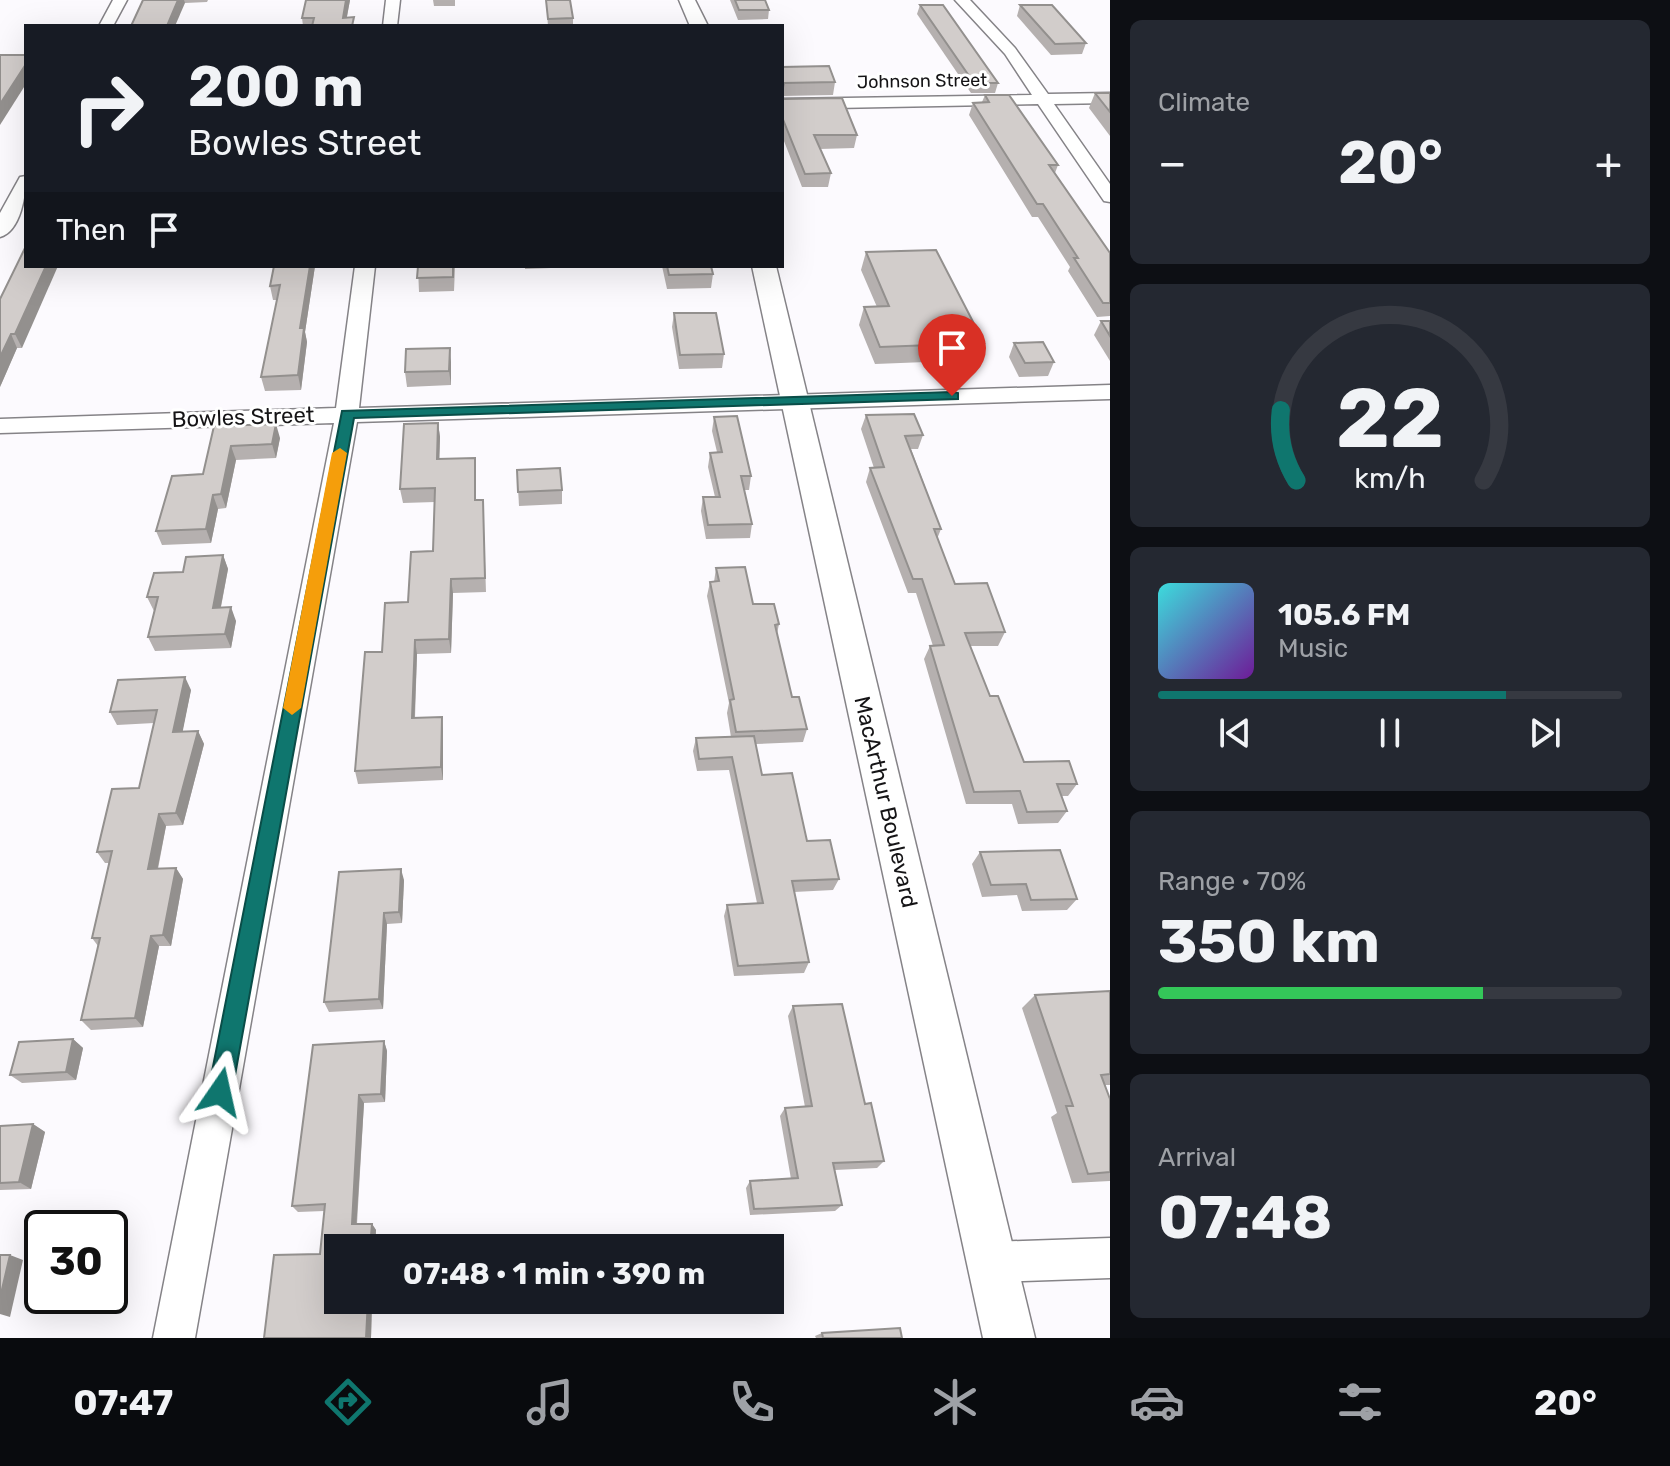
<!DOCTYPE html>
<meta charset="utf-8">
<style>
:root{--surface:#171b24;--page:#242831;--text:#f1f3f6;--muted:#9ea1a6;--line:#363941;--accent:#0f766e}
body{margin:0;font-family:Rubik,sans-serif;background:var(--page);color:var(--text);height:100vh;display:flex;flex-direction:column;font-size:30px;white-space:nowrap}
*{box-sizing:border-box;margin:0}
p{font-size:26px;color:var(--muted)}
.icon{flex:none;width:44px;height:44px;fill:none;stroke:currentColor;stroke-width:2;stroke-linecap:round;stroke-linejoin:round}
.map{position:relative;flex:1;overflow:hidden}
.side{display:flex;flex-direction:column;gap:20px;padding:20px;background:#0d0f14;width:560px}
.side>*{flex:none}
.hud{position:absolute;left:24px;top:24px;width:760px;height:244px;border-radius:0px;box-shadow:0 8px 32px #0002;background:#171b24;color:var(--text);overflow:hidden}
.speed{position:absolute;left:24px;top:1210px;display:flex;gap:16px;font-size:40px;font-weight:700;text-align:center}
.speed>*{display:grid;place-content:center;width:104px;height:104px;border-radius:50%;background:var(--surface);box-shadow:0 8px 32px #0002;line-height:1}
.speed .limit{border:4px solid #111;border-radius:12px;background:#fff;color:#111}
.pin{position:absolute;display:grid;place-items:center;width:68px;height:68px;color:#fff;margin:-82px -34px;border-radius:50% 50% 50% 0;rotate:-45deg;box-shadow:0 0 8px #0007}
.pin .icon{rotate:45deg}
.me{position:absolute;width:88px;margin:-44px;rotate:11deg;stroke-linejoin:round;filter:drop-shadow(0 0 6px #0008)}
.turn{display:flex;align-items:center;gap:28px;height:168px;padding:0 32px;font-size:36px}
.turn .icon{width:104px;height:104px;stroke-width:2.5}
.turn b{display:block;font-size:56px;line-height:68px}
.then{display:flex;align-items:center;height:76px;padding:0 32px;background:#0003;gap:16px;font-size:30px}
.big{font-size:60px;font-weight:700;line-height:1.1}
.side .tile{flex:1;display:flex;flex-direction:column;justify-content:center;gap:12px;min-width:0;padding:0 28px;border-radius:12px;background:var(--page)}
.side .dial{align-items:center;gap:0}
.dial svg{height:208px;overflow:visible;fill:none;stroke:var(--line);stroke-width:7;stroke-linecap:round;text-anchor:middle}
.dial text{fill:var(--text);stroke:none}
.song{display:flex;align-items:center;gap:24px}
.cover{width:96px;height:96px;border-radius:12px;background:linear-gradient(135deg,hsl(180 70% 55%),hsl(280 70% 35%))}
.played{height:8px;border-radius:4px;background:linear-gradient(90deg,var(--accent) 75%,var(--line) 75%)}
.keys{display:flex;justify-content:space-around;direction:ltr}
.heat{display:flex;justify-content:space-between;align-items:center;font-size:44px;direction:ltr}
.charge{height:12px;border-radius:6px;background:linear-gradient(90deg,#34c759 70%,var(--line) 0)}
.trip{position:absolute;left:324px;top:1234px;width:460px;height:80px;border-radius:0px;background:var(--surface);box-shadow:0 8px 32px #0002;font-weight:700;line-height:80px;text-align:center}
.tabs{display:flex;height:128px;justify-content:space-around;align-items:center;background:#090b0e;color:var(--muted)}
.tabs .icon{width:56px;height:56px}
.tabs .current{color:var(--accent)}
.tabs b{font-size:36px;color:var(--text)}
main{display:flex;flex:1;min-height:0}
.map>svg:first-child{display:block}
.lines{fill:none;stroke-linecap:round;stroke-linejoin:round}
.minor-casing{stroke:#858387;stroke-width:3}
.major-casing{stroke:#858387;stroke-width:3}
.minor{fill:#fff;fill-rule:evenodd}
.major{fill:#fff;fill-rule:evenodd}
.wall{fill:#b5b0af}
.shaded-wall{fill:#93908e}
.building{fill:#d2cdcb;stroke:#93908e;stroke-width:2}
.route{fill:#0f766e;stroke:#0a4d48;stroke-width:2}
.slow{fill:#f59e0b}
.labels{text-anchor:middle;dominant-baseline:central;stroke-width:6;stroke-linejoin:round;paint-order:stroke}
.far-street-label{font-size:18px;fill:#151416;stroke:#fff}
.street-label{font-size:22px;fill:#151416;stroke:#fff}
</style>
<main>
<div class="map">
<svg width="1110" height="1338" viewBox="0 0 1110 1338">
<rect width="100%" height="100%" fill="#fcfafe"/>
<g class="lines">
<!-- minor casing -->
<g class="minor-casing">
<g id="minor">
<path d="M113 0H127L113 26H99Z"/>
<path d="M386 0H400L397 26H383Z"/>
<path d="M955 0H970L1015 48 1048 94 1110 93V103L1054 104 1110 184V202L1104 201 1038 104 782 109V99L1032 95 1005 54Z"/>
<path d="M26 176C26 194 21 231 0 237V213L20 177Z"/>
<path d="M355 266H375L359 408 1110 385V399L357 422 195 1338H153L334 423 0 433V419L336 408Z"/>
<path d="M1110 1238V1278L991 1282 977 1276 971 1262 977 1248 991 1242Z"/>
</g>
</g>
<!-- major casing -->
<g class="major-casing">
<g id="major">
<path d="M679 0H695L708 26H690Z"/>
<path d="M752 266H776L1035 1338H983Z"/>
</g>
</g>
<!-- minor -->
<use href="#minor" class="minor"/>
<!-- major -->
<use href="#major" class="major"/>
</g>
<!-- wall -->
<g class="wall">
<path d="M143 0H208L207 2 185 3Z"/>
<path d="M306 0H350L347 17 355 26H303L302 18Z"/>
<path d="M433 0H455V6H434Z"/>
<path d="M546 0 573 18V26H548Z"/>
<path d="M730 0H765L769 10 768 19 738 20Z"/>
<path d="M920 5 998 83 995 93H971L917 14Z"/>
<path d="M1020 5 1086 43 1082 54 1051 55 1017 16Z"/>
<path d="M782 67 835 82 833 95 782 96Z"/>
<path d="M1095 93H1110V136L1089 108Z"/>
<path d="M985 95 1058 165 1055 173 1110 253V316L1097 317 1068 271 1070 267 1038 217H1032L969 115 973 103 982 102Z"/>
<path d="M782 97 857 135 854 148 820 149 831 173 828 187H802L782 136Z"/>
<path d="M26 246 22 348H17L0 387Z"/>
<path d="M866 252 984 343 977 360 875 364 859 325 864 307H877L861 270Z"/>
<path d="M274 266H315L305 332 307 342 301 390 265 391 261 377 277 300H273L270 286Z"/>
<path d="M413 266H465L455 267 454 291 419 292 418 268H413Z"/>
<path d="M525 266H551V268L525 269Z"/>
<path d="M662 266H711L713 274 711 288 667 289Z"/>
<path d="M674 313 724 354 722 368 679 369 672 327Z"/>
<path d="M1101 321H1110V361L1094 335Z"/>
<path d="M1014 343 1054 362 1048 376 1019 377 1009 357Z"/>
<path d="M451 362V385L407 387 405 372Z"/>
<path d="M866 415 923 435 918 449H911L941 529 937 539 955 584 1005 632 998 646H970L990 696 1024 762 1077 784 1068 796H1062L1067 811 1058 823 1018 824 1012 804H966L924 659 930 646H933L916 593H908L866 482 870 468H874L861 429Z"/>
<path d="M714 417 751 476 749 490H744L752 524 750 538 706 539 701 511 703 497H715L708 467 710 453 717 452 712 431Z"/>
<path d="M438 423 440 437 439 459 475 458 476 500H483L486 592 453 593 451 653 417 654 415 718 442 717 443 730V780L358 784 355 771 382 652 433 551 435 502 403 503 400 489Z"/>
<path d="M214 426 280 438 276 458 236 460 226 508 218 509 211 543 162 545 156 531 203 474Z"/>
<path d="M517 470 562 490V504L519 506Z"/>
<path d="M223 555 228 569 221 607 236 621 231 648 155 651 148 637 154 611 147 597 183 572Z"/>
<path d="M716 568 753 604 779 624 777 634 792 697 807 729 803 742 756 744 762 775 807 841 839 879 833 890 794 892 809 962 804 973 734 976 724 916 727 905 757 903 729 770 697 771 693 751 696 738 731 737 727 713 729 703 707 596 710 582H714Z"/>
<path d="M191 690 182 732 198 731 204 744 183 825 166 826 158 869 176 868 183 879 171 946H159L143 1027 91 1030 81 1020 98 946 92 938 109 863H105L97 852 139 788 154 723 117 725 110 712Z"/>
<path d="M980 852 1077 899 1067 910 1022 911 1017 895 982 897 972 864Z"/>
<path d="M404 880 402 923 387 924 383 1009 329 1012 324 1002Z"/>
<path d="M1110 991V1085H1105L1110 1099V1181L1072 1183 1051 1117 1057 1113 1022 1008 1035 995Z"/>
<path d="M793 1006 865 1104 884 1161 877 1168 835 1170 842 1205 835 1211 750 1215 746 1188 750 1181 791 1179 780 1116 785 1108 805 1107 788 1016Z"/>
<path d="M73 1039 83 1048 76 1080 22 1083 10 1075Z"/>
<path d="M384 1041 387 1051 385 1102 364 1103 357 1224H372L376 1230 375 1248H338V1300H372L371 1338H264L274 1255 320 1254 324 1211 298 1212 292 1206 313 1045Z"/>
<path d="M33 1124 45 1132 31 1189 0 1190V1126Z"/>
<path d="M822 1333 902 1338H816L815 1336Z"/>
</g>
<!-- shaded-wall -->
<g class="shaded-wall">
<path d="M178 0H184L185 3 175 26H167Z"/>
<path d="M346 0H350L345 26 343 18Z"/>
<path d="M26 64V84L0 125V104Z"/>
<path d="M46 266H58L22 348 15 334Z"/>
<path d="M310 266H315L305 332 307 342 301 390 298 375 300 328Z"/>
<path d="M11 334 17 348 0 387V357Z"/>
<path d="M450 348 451 362V385L449 371Z"/>
<path d="M438 423 440 437 439 473 437 459Z"/>
<path d="M276 424 280 438 276 458 272 444Z"/>
<path d="M231 446 236 460 226 508 221 494Z"/>
<path d="M213 495 218 509 211 543 206 529Z"/>
<path d="M223 555 228 569 218 621 213 608Z"/>
<path d="M451 579 453 593 451 653 449 639Z"/>
<path d="M231 607 236 621 231 648 225 634Z"/>
<path d="M415 640 417 654 414 731 412 718Z"/>
<path d="M185 677 191 690 180 745 173 732Z"/>
<path d="M442 717 443 730V780L441 767Z"/>
<path d="M198 731 204 744 183 825 176 813Z"/>
<path d="M159 814 166 826 155 881 148 869Z"/>
<path d="M176 868 183 879 171 946 163 935Z"/>
<path d="M401 869 404 880 402 923 399 912Z"/>
<path d="M384 913 387 924 383 1009 379 999Z"/>
<path d="M151 936 159 946 143 1027 135 1018Z"/>
<path d="M73 1039 83 1048 76 1080 66 1072Z"/>
<path d="M384 1041 387 1051 385 1102 381 1094Z"/>
<path d="M359 1095 364 1103 356 1230 352 1224Z"/>
<path d="M33 1124 45 1132 31 1189 19 1182Z"/>
<path d="M372 1224 376 1230 375 1248H370Z"/>
<path d="M10 1255 23 1260 10 1317 0 1314V1298Z"/>
<path d="M368 1300H372L371 1338H366Z"/>
</g>
<!-- building -->
<g class="building">
<path d="M143 0H178L167 26H131Z"/>
<path d="M306 0H346L343 18 354 17 352 26H312L314 18H302Z"/>
<path d="M546 0H570L573 18 548 19Z"/>
<path d="M735 0H765L769 10H739Z"/>
<path d="M920 5H943L998 83H974Z"/>
<path d="M1020 5H1052L1086 43 1055 44Z"/>
<path d="M0 55H26V64L0 104Z"/>
<path d="M829 66 835 82 784 83 782 92V67Z"/>
<path d="M1095 93H1110V112Z"/>
<path d="M985 95H1009L1058 165H1049L1110 253V303H1103L1074 258H1078L1043 204H1037L973 103 989 102Z"/>
<path d="M782 97 784 99 842 98 857 135H814L831 173 805 174 782 117Z"/>
<path d="M26 246V266H46L15 334H11L0 357V299Z"/>
<path d="M936 250 984 343 880 347 864 307 889 306 866 252Z"/>
<path d="M274 266H310L300 328H304L298 375 261 377 280 285 270 286Z"/>
<path d="M418 266H453V277L417 278Z"/>
<path d="M667 266H711L713 274 669 275Z"/>
<path d="M674 313H716L724 354 680 355Z"/>
<path d="M1101 321H1110V336Z"/>
<path d="M1043 342 1054 362 1025 363 1014 343Z"/>
<path d="M450 348 449 371 405 372 406 349Z"/>
<path d="M914 414 923 435 905 436 941 529H934L955 584 987 583 1005 632 965 633 990 696H998L1024 762 1069 761 1077 784H1057L1067 811 1027 812 1020 791 974 792 930 646 944 645 922 579H913L870 468 884 467 866 415Z"/>
<path d="M737 416 751 476H741L752 524 708 525 703 497H720L710 453 722 452 714 417Z"/>
<path d="M438 423 437 459 475 458V500H483L485 578 451 579 449 639 415 640 412 718 442 717 441 767 355 771 365 652H382L385 603 408 602 411 552 433 551 435 488 400 489 404 424Z"/>
<path d="M276 424 272 444 231 446 221 494 213 495 206 529 156 531 172 476 203 474 214 426Z"/>
<path d="M560 468 562 490 518 492 517 470Z"/>
<path d="M223 555 213 608 231 607 225 634 148 637 158 597H147L154 573 183 572 186 557Z"/>
<path d="M745 567 753 604H774L779 624 775 625 792 697H799L807 729 736 732 730 700 734 699 710 582 719 581 716 568Z"/>
<path d="M185 677 173 732 198 731 176 813 159 814 148 869 176 868 163 935 151 936 135 1018 81 1020 100 938H92L112 851 97 852 112 789 139 788 157 710 110 712 118 680Z"/>
<path d="M754 736 762 775 792 773 807 841 830 840 839 879 792 881 809 962 738 966 727 905 763 903 732 757 699 759 696 738Z"/>
<path d="M1060 850 1077 899 1031 900 1026 884 991 885 980 852Z"/>
<path d="M401 869 399 912 384 913 379 999 324 1002 339 872Z"/>
<path d="M1110 991V1074L1101 1075 1110 1099V1172L1088 1174 1066 1106H1073L1035 995Z"/>
<path d="M842 1004 865 1104 871 1103 884 1161 833 1163 842 1205 754 1209 750 1181 798 1178 785 1108 812 1106 793 1006Z"/>
<path d="M73 1039 66 1072 10 1075 19 1042Z"/>
<path d="M384 1041 381 1094 359 1095 352 1224H372L370 1248H338V1300H368L366 1338H264L274 1255 320 1254 325 1204 292 1206 313 1045Z"/>
<path d="M33 1124 19 1182 0 1183V1126Z"/>
<path d="M0 1255H10L0 1298Z"/>
<path d="M900 1328 902 1338H823L822 1333Z"/>
</g>
<!-- route -->
<path class="route" d="M952 392 958 393V399L354 418 232 1092 228 1100 220 1104 211 1100 208 1092 342 411Z"/>
<!-- slow -->
<path class="slow" d="M340 448 347 453 301 708 292 715 283 708 332 453Z"/>
<g class="labels">
<!-- far-street labels -->
<g class="far-street-label">
<text transform="translate(922 81) rotate(-1)">Johnson Street</text>
</g>
<!-- street labels -->
<g class="street-label">
<text transform="translate(243 417) rotate(-2)">Bowles Street</text>
<text transform="translate(886 802) rotate(77)">MacArthur Boulevard</text>
</g>
</g>
</svg>
<div class="speed"><div class="limit">30</div></div>
<div class="pin" style="left:952px;top:396px;background:#d93025"><svg class="icon" aria-label="arrive" viewBox="0 0 24 24"><path d="M6 21V4h12l-3 4 3 4H6"/></svg></div>
<svg class="me" style="left:220px;top:1092px" viewBox="-20 -20 40 40"><path d="M0-17L14 15 0 8-14 15z" fill="#0f766e" stroke="#fff" stroke-width="4"/></svg>
<div class="trip">07:48 · 1 min · 390 m</div>
<div class="hud">
<div class="turn"><svg class="icon" aria-label="right" viewBox="0 0 24 24"><path d="M7 20v-9h11M14 6l5 5-5 5"/></svg><div><b>200 m</b>Bowles Street</div></div>
<div class="then">Then<svg class="icon" aria-label="arrive" viewBox="0 0 24 24"><path d="M6 21V4h12l-3 4 3 4H6"/></svg></div>
</div>
</div>
<section class="side">
<div class="tile"><p>Climate</p>
<div class="heat"><a>−</a><b class="big">20°</b><a>+</a></div>
</div>
<div class="tile dial"><svg viewBox="0 0 100 80">
<path d="M14 69A42 42 0 1 1 86 69"/>
<path d="M14 69A42 42 0 0 1 8 42" stroke="#0f766e"/>
<text x="50" y="56" font-size="32" font-weight="700">22</text>
<text x="50" y="72" font-size="11">km/h</text>
</svg></div>
<div class="tile">
<div class="song"><i class="cover"></i><div><b>105.6 FM</b><p>Music</p></div></div>
<div class="played"></div>
<div class="keys"><svg class="icon" aria-label="previous" viewBox="0 0 24 24"><path d="M18 5L8 12l10 7zM5 5v14"/></svg><svg class="icon" aria-label="pause" viewBox="0 0 24 24"><path d="M8 5v14M16 5v14"/></svg><svg class="icon" aria-label="next" viewBox="0 0 24 24"><path d="M6 5l10 7-10 7zM19 5v14"/></svg></div>
</div>
<div class="tile"><p>Range · 70%</p><b class="big">350 km</b><div class="charge"></div></div>
<div class="tile"><p>Arrival</p><b class="big">07:48</b></div>
</section>
</main>
<nav class="tabs">
<b>07:47</b>
<svg class="icon current" aria-label="directions" viewBox="0 0 24 24"><path d="M12 3l9 9-9 9-9-9zM9 14v-3h6M13 9l2 2-2 2"/></svg>
<svg class="icon" aria-label="music" viewBox="0 0 24 24"><path d="M9 18V5l10-2v13"/><circle cx="6" cy="18" r="3"/><circle cx="16" cy="16" r="3"/></svg>
<svg class="icon" aria-label="phone" viewBox="0 0 24 24"><path d="M5 4h4l2 5-3 2q2 4 5 5l2-3 5 2v4C11 20 4 13 5 4z"/></svg>
<svg class="icon" aria-label="climate" viewBox="0 0 24 24"><path d="M12 3v18M4 7l16 10M4 17L20 7"/></svg>
<svg class="icon" aria-label="car" viewBox="0 0 24 24"><path d="M5 17H2v-5l4-1 3-4h7l3 4 3 1v5h-3M9 17h6M6 11h13"/><circle cx="7" cy="17" r="2"/><circle cx="17" cy="17" r="2"/></svg>
<svg class="icon" aria-label="filters" viewBox="0 0 24 24"><path d="M4 7h16M4 17h16"/><circle cx="9" cy="7" r="2"/><circle cx="15" cy="17" r="2"/></svg>
<b>20°</b>
</nav>
